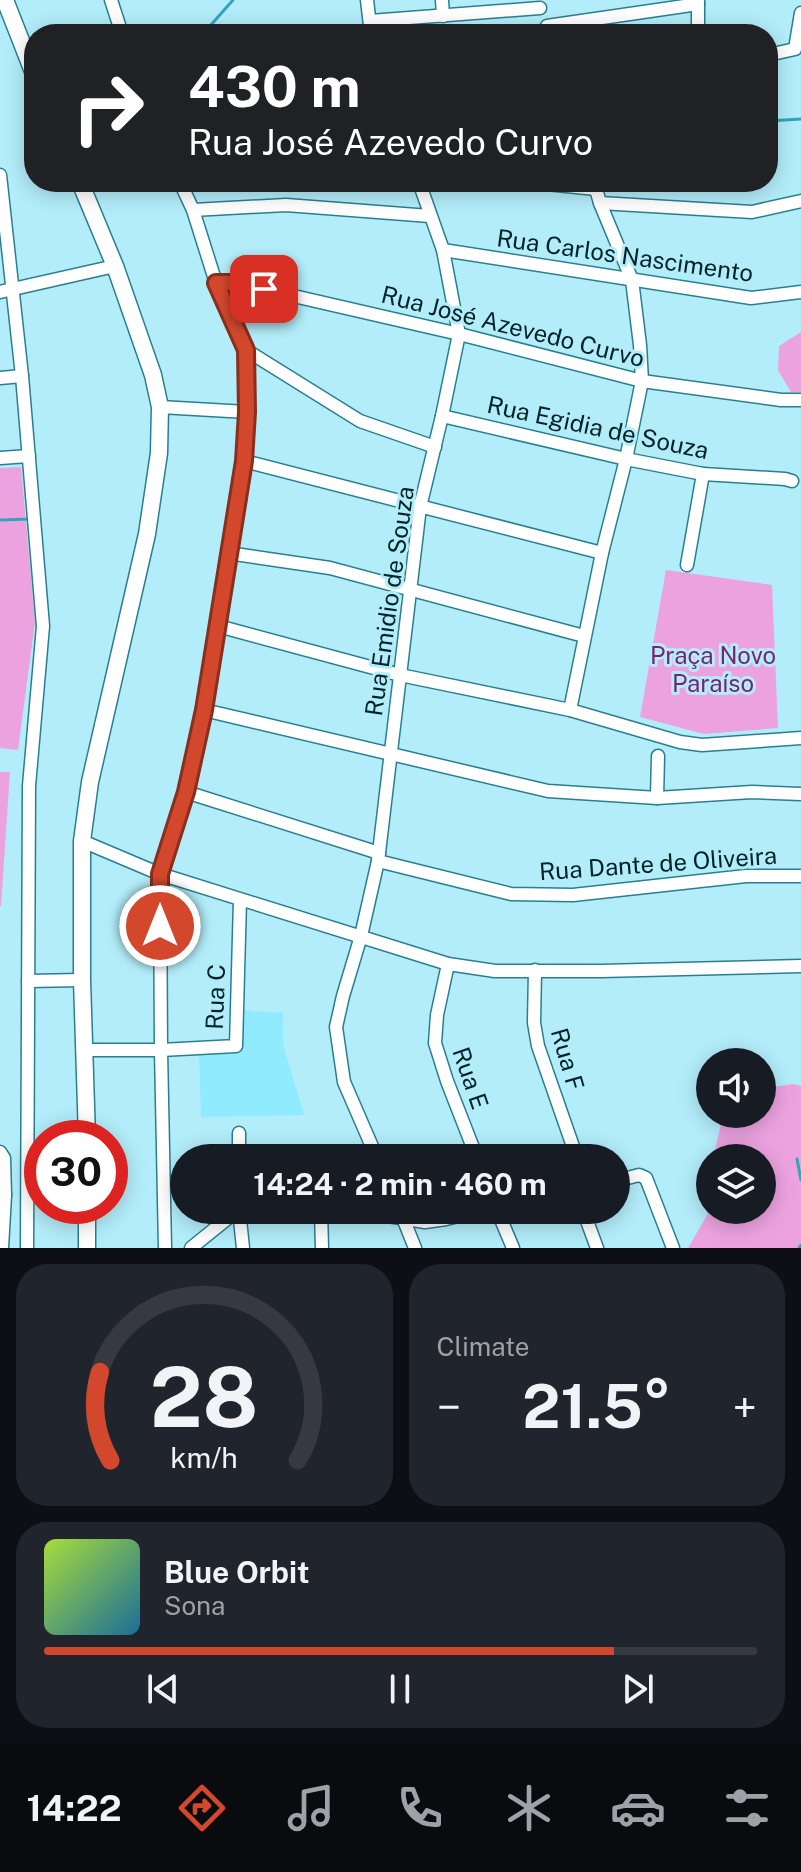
<!DOCTYPE html>
<meta charset="utf-8">
<style>
:root{--surface:#171b24;--page:#20242c;--text:#f1f3f6;--muted:#9ea1a6;--line:#363941;--accent:#d3482d}
body{margin:0;font-family:"Public Sans",sans-serif;background:var(--page);color:var(--text);height:100vh;display:flex;flex-direction:column;font-size:30px;white-space:nowrap}
*{box-sizing:border-box;margin:0}
p{font-size:26px;color:var(--muted)}
.icon{flex:none;width:44px;height:44px;fill:none;stroke:currentColor;stroke-width:2;stroke-linecap:round;stroke-linejoin:round}
.map{position:relative;height:1248px;overflow:hidden}
.side{display:flex;flex-direction:column;gap:16px;padding:16px;background:#0d0f14;flex:1}
.side>*{flex:none}
.banner{position:absolute;left:24px;top:24px;width:754px;height:168px;border-radius:32px;box-shadow:0 4px 20px #0003;background:#202124;color:#fff;overflow:hidden}
.fabs{position:absolute;left:696px;top:1048px;display:grid;gap:16px}
.fabs a{display:grid;place-items:center;width:80px;height:80px;border-radius:50%;background:var(--surface);box-shadow:0 4px 20px #0003;font-size:40px}
.speed{position:absolute;left:24px;top:1120px;display:flex;gap:16px;font-size:40px;font-weight:700;text-align:center}
.speed>*{display:grid;place-content:center;width:104px;height:104px;border-radius:50%;background:var(--surface);box-shadow:0 4px 20px #0003;line-height:1}
.speed .limit{border:12px solid #d22;background:#fff;color:#111}
.pin{position:absolute;display:grid;place-items:center;width:68px;height:68px;color:#fff;margin:-34px;border-radius:16px;box-shadow:0 4px 12px #0006}
.me{position:absolute;width:88px;margin:-44px;rotate:0deg;stroke-linejoin:round;filter:drop-shadow(0 0 6px #0008)}
.turn{display:flex;align-items:center;gap:28px;height:168px;padding:0 32px;font-size:36px}
.turn .icon{width:104px;height:104px;stroke-width:2.5}
.turn b{display:block;font-size:56px;line-height:68px}
.big{font-size:60px;font-weight:700;line-height:1.1}
.side .tile{flex:1;display:flex;flex-direction:column;justify-content:center;gap:12px;min-width:0;padding:0 28px;border-radius:32px;background:var(--page)}
.side .dial{align-items:center;gap:0}
.dial svg{height:208px;overflow:visible;fill:none;stroke:var(--line);stroke-width:7;stroke-linecap:round;text-anchor:middle}
.dial text{fill:var(--text);stroke:none}
.song{display:flex;align-items:center;gap:24px}
.cover{width:96px;height:96px;border-radius:12px;background:linear-gradient(135deg,hsl(80 70% 55%),hsl(200 70% 35%))}
.played{height:8px;border-radius:4px;background:linear-gradient(90deg,var(--accent) 80%,var(--line) 80%)}
.keys{display:flex;justify-content:space-around;direction:ltr}
.heat{display:flex;justify-content:space-between;align-items:center;font-size:44px;direction:ltr}
.side .tiles{flex:1;display:grid;gap:16px;grid-template-columns:1fr 1fr}
.tile:last-child{grid-column:span 2}
.trip{position:absolute;left:170px;top:1144px;width:460px;height:80px;border-radius:40px;background:var(--surface);box-shadow:0 4px 20px #0003;font-weight:700;line-height:80px;text-align:center}
.tab-bar{display:flex;height:128px;justify-content:space-around;align-items:center;background:#090b0e;color:var(--muted)}
.tab-bar .icon{width:56px;height:56px}
.tab-bar .current{color:var(--accent)}
.tab-bar b{font-size:36px;color:var(--text)}
.map>svg:first-child{display:block}
.built{fill:#91ebfe}
.green{fill:#eca2df}
.lines{fill:none;stroke-linecap:round;stroke-linejoin:round}
.stream{stroke:#33a5bb;stroke-width:3}
.minor-casing{stroke:#2a7f8f;stroke-width:15}
.major-casing{stroke:#2a7f8f;stroke-width:19}
.minor{stroke:#fff;stroke-width:12}
.major{stroke:#fff;stroke-width:16}
.route-casing{stroke:#892f1d;stroke-width:20}
.route{stroke:#d3482d;stroke-width:14}
.labels{text-anchor:middle;dominant-baseline:central;stroke-width:6;stroke-linejoin:round;paint-order:stroke}
.street-label{font-size:24px;fill:#002329;stroke:#b3edfa}
.park-label{font-size:24px;fill:#7d2173;stroke:#b3edfa}
</style>
<div class="map">
<svg width="801" height="1248" viewBox="0 0 801 1248">
<rect width="100%" height="100%" fill="#b3edfa"/>
<!-- built -->
<path class="built" d="M242 1010 283 1013V1044L304 1115 201 1117 199 1052 238 1049Z"/>
<!-- green -->
<g class="green">
<path d="M801 332V392H791L778 370 779 346Z"/>
<path d="M21 467 35 622 18 750 0 748V468Z"/>
<path d="M666 570 772 585 778 728 704 734 640 717Z"/>
<path d="M0 772H10L1 906H0Z"/>
<path d="M794 1084 801 1086V1248H688L710 1210H762V1158H713L721 1124 729 1114H762V1089L764 1088Z"/>
</g>
<g class="lines">
<!-- stream -->
<g class="stream">
<path d="M208 34 210 26 233 0"/>
<path d="M768 121 801 119"/>
<path d="M0 520 31 519"/>
<path d="M797 1159 801 1180"/>
<path d="M799 1248 801 1245"/>
</g>
<!-- minor casing -->
<g class="minor-casing">
<g id="minor">
<path d="M111 0 122 34"/>
<path d="M367 0 371 34"/>
<path d="M442 0 443 16"/>
<path d="M698 0V34"/>
<path d="M370 21 540 8"/>
<path d="M547 26 698 4"/>
<path d="M768 55 795 49 801 13"/>
<path d="M0 175 22 376 43 626 29 786 27 1248"/>
<path d="M527 182 596 189"/>
<path d="M600 203 752 212 801 201"/>
<path d="M193 210 286 205 430 216"/>
<path d="M443 250 751 298 801 292"/>
<path d="M216 283H237L459 334 642 381 781 400H801"/>
<path d="M0 292 115 266"/>
<path d="M246 350 360 421 435 447"/>
<path d="M0 378 22 376"/>
<path d="M160 407 247 412"/>
<path d="M442 416 626 459 703 474 785 479 792 481"/>
<path d="M0 458 29 456"/>
<path d="M244 461 602 553"/>
<path d="M228 553 330 568 584 636"/>
<path d="M687 565 703 474"/>
<path d="M218 626 400 675 570 710 680 742 702 745 801 738"/>
<path d="M204 710 548 791 657 798 752 792 801 794"/>
<path d="M570 710 602 553 626 459 642 381 640 345 632 280 600 203 594 182"/>
<path d="M186 792 379 853"/>
<path d="M657 798 658 756"/>
<path d="M82 841 160 874 448 964 495 971H601L801 966"/>
<path d="M378 861 511 894 573 895 746 876H801"/>
<path d="M448 964 437 1015 435 1043 447 1081 477 1158"/>
<path d="M535 970 534 1023 538 1046 577 1158"/>
<path d="M28 981 82 980"/>
<path d="M84 1050H161L236 1046 240 900"/>
<path d="M239 1133V1158"/>
<path d="M0 1152 4 1158 5 1195"/>
<path d="M377 1158 344 1082 336 1027 343 996 361 936 378 861 420 507 442 416 459 334 443 250 419 182"/>
<path d="M616 1181 639 1175 646 1178 673 1248"/>
<path d="M0 1192 5 1195 2 1248"/>
<path d="M239 1210 243 1248"/>
<path d="M321 1210 322 1248"/>
<path d="M351 1210 425 1222 446 1219 483 1210"/>
<path d="M497 1210 513 1248"/>
<path d="M583 1210 597 1248"/>
<path d="M401 1213 415 1248"/>
<path d="M165 1248 161 1050 160 874 186 792 204 710 244 461 247 412 246 350 216 283 193 210 180 182"/>
<path d="M191 1248 238 1210"/>
</g>
</g>
<!-- major casing -->
<g class="major-casing">
<g id="major">
<path d="M5 0 34 74"/>
<path d="M80 182 115 266 153 375 160 407 159 453 147 534 90 782 82 841V980L87 1138"/>
<path d="M87 1206V1248"/>
</g>
</g>
<!-- minor -->
<use href="#minor" class="minor"/>
<!-- major -->
<use href="#major" class="major"/>
</g>
<g class="lines">
<!-- route casing -->
<g class="route-casing">
<path id="route" d="M160 926V874L186 792 204 710 244 461 247 412 246 350 216 283H237L264 289"/>
</g>
<!-- route -->
<use href="#route" class="route"/>
</g>
<g class="labels">
<!-- street labels -->
<g class="street-label">
<text transform="translate(625 255) rotate(8)">Rua Carlos Nascimento</text>
<text transform="translate(513 326) rotate(14)">Rua José Azevedo Curvo</text>
<text transform="translate(598 427) rotate(12)">Rua Egidia de Souza</text>
<text transform="translate(389 601) rotate(-82)">Rua Emidio de Souza</text>
<text transform="translate(658 863) rotate(-4)">Rua Dante de Oliveira</text>
<text transform="translate(215 997) rotate(-88)">Rua C</text>
<text transform="translate(568 1059) rotate(74)">Rua F</text>
<text transform="translate(471 1078) rotate(71)">Rua E</text>
</g>
<!-- park labels -->
<g class="park-label">
<text x="713" y="655">Praça Novo<tspan x="713" dy="28">Paraíso</tspan></text>
</g>
</g>
</svg>
<div class="fabs">
<a><svg class="icon" aria-label="sound" viewBox="0 0 24 24"><path d="M4 9h4l5-4v14l-5-4H4zM17 9q2 3 0 6"/></svg></a>
<a><svg class="icon" aria-label="layers" viewBox="0 0 24 24"><path d="M12 4l9 5-9 5-9-5zM3 14l9 5 9-5"/></svg></a>
</div>
<div class="speed"><div class="limit">30</div></div>
<div class="pin" style="left:264px;top:289px;background:#d93025"><svg class="icon" aria-label="arrive" viewBox="0 0 24 24"><path d="M6 21V4h12l-3 4 3 4H6"/></svg></div>
<svg class="me" style="left:160px;top:926px" viewBox="-20 -20 40 40"><circle r="17" fill="#d3482d" stroke="#fff" stroke-width="3"/><path d="M0-11L8 9 0 5-8 9z" fill="#fff"/></svg>
<div class="trip">14:24 · 2 min · 460 m</div>
<div class="banner">
<div class="turn"><svg class="icon" aria-label="right" viewBox="0 0 24 24"><path d="M7 20v-9h11M14 6l5 5-5 5"/></svg><div><b>430 m</b>Rua José Azevedo Curvo</div></div>
</div>
</div>
<section class="side">
<div class="tiles">
<div class="tile dial"><svg viewBox="0 0 100 80">
<path d="M14 69A42 42 0 1 1 86 69"/>
<path d="M14 69A42 42 0 0 1 10 35" stroke="#d3482d"/>
<text x="50" y="56" font-size="32" font-weight="700">28</text>
<text x="50" y="72" font-size="11">km/h</text>
</svg></div>
<div class="tile"><p>Climate</p>
<div class="heat"><a>−</a><b class="big">21.5°</b><a>+</a></div>
</div>
<div class="tile">
<div class="song"><i class="cover"></i><div><b>Blue Orbit</b><p>Sona</p></div></div>
<div class="played"></div>
<div class="keys"><svg class="icon" aria-label="previous" viewBox="0 0 24 24"><path d="M18 5L8 12l10 7zM5 5v14"/></svg><svg class="icon" aria-label="pause" viewBox="0 0 24 24"><path d="M8 5v14M16 5v14"/></svg><svg class="icon" aria-label="next" viewBox="0 0 24 24"><path d="M6 5l10 7-10 7zM19 5v14"/></svg></div>
</div>
</div>
</section>
<nav class="tab-bar">
<b>14:22</b>
<svg class="icon current" aria-label="directions" viewBox="0 0 24 24"><path d="M12 3l9 9-9 9-9-9zM9 14v-3h6M13 9l2 2-2 2"/></svg>
<svg class="icon" aria-label="music" viewBox="0 0 24 24"><path d="M9 18V5l10-2v13"/><circle cx="6" cy="18" r="3"/><circle cx="16" cy="16" r="3"/></svg>
<svg class="icon" aria-label="phone" viewBox="0 0 24 24"><path d="M5 4h4l2 5-3 2q2 4 5 5l2-3 5 2v4C11 20 4 13 5 4z"/></svg>
<svg class="icon" aria-label="climate" viewBox="0 0 24 24"><path d="M12 3v18M4 7l16 10M4 17L20 7"/></svg>
<svg class="icon" aria-label="car" viewBox="0 0 24 24"><path d="M5 17H2v-5l4-1 3-4h7l3 4 3 1v5h-3M9 17h6M6 11h13"/><circle cx="7" cy="17" r="2"/><circle cx="17" cy="17" r="2"/></svg>
<svg class="icon" aria-label="filters" viewBox="0 0 24 24"><path d="M4 7h16M4 17h16"/><circle cx="9" cy="7" r="2"/><circle cx="15" cy="17" r="2"/></svg>
</nav>
